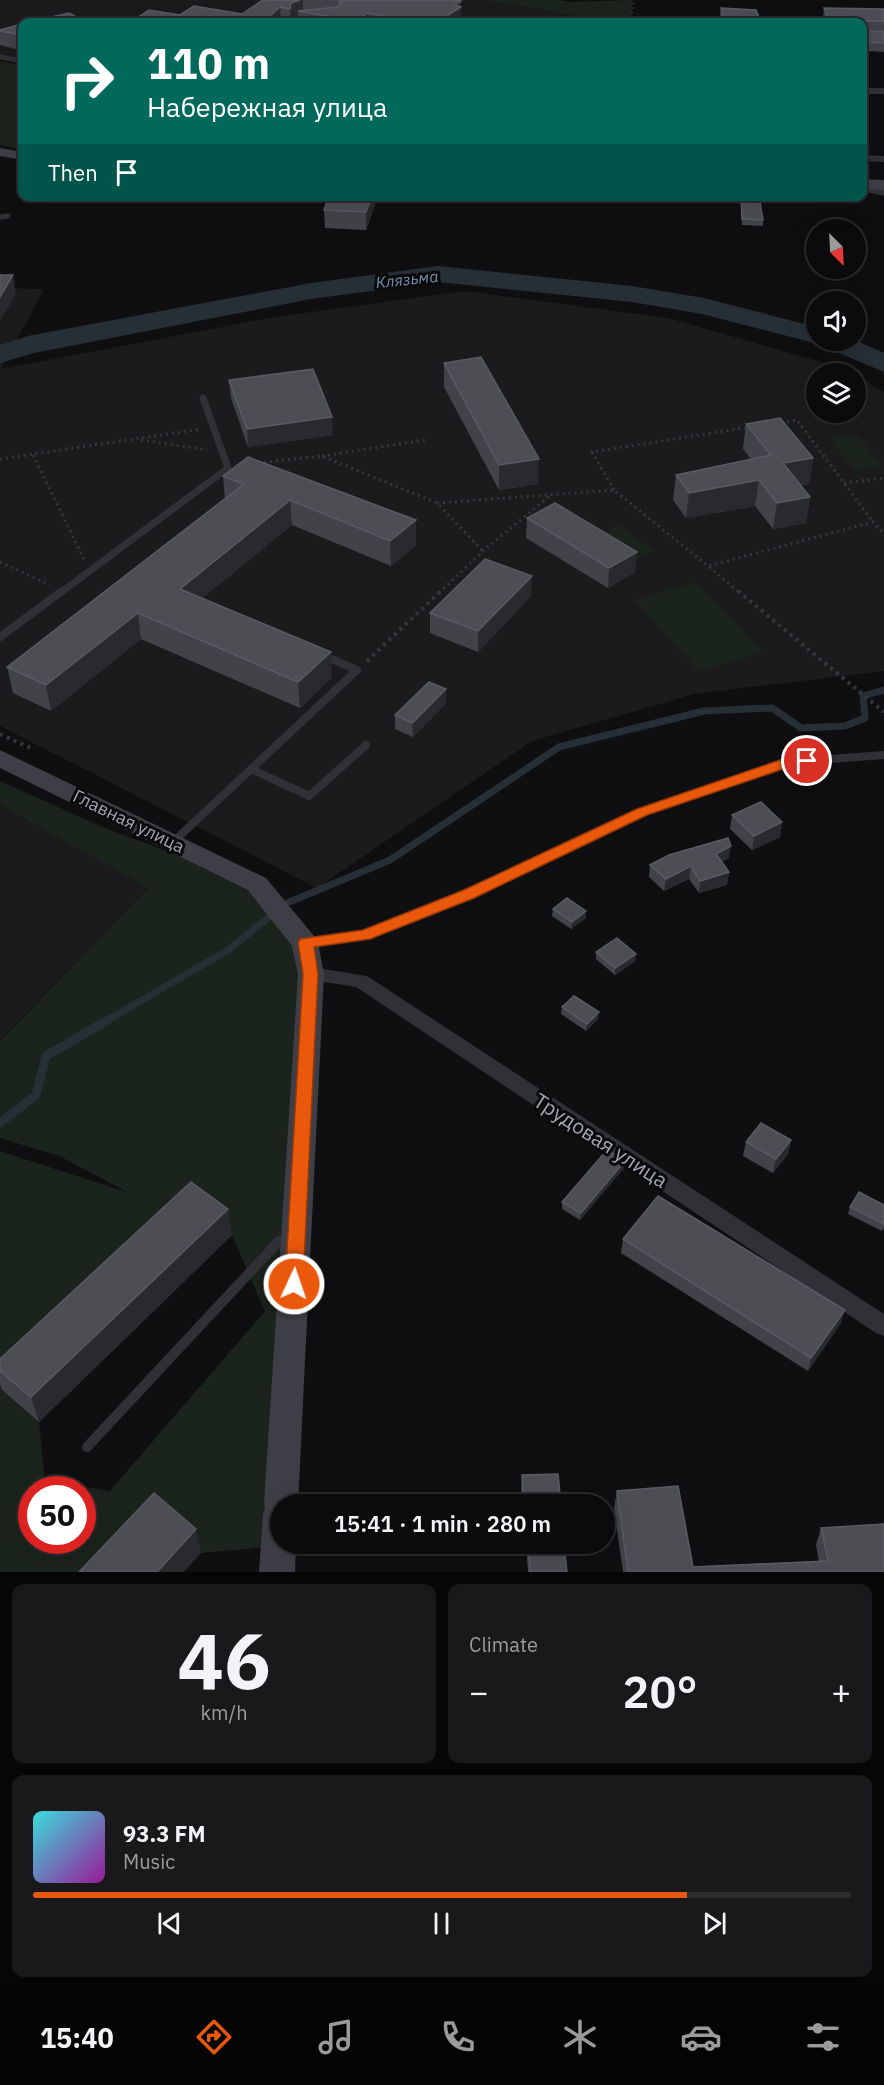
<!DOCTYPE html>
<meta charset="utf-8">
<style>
:root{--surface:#0b0b0d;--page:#19191b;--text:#f1f3f6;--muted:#9a9b9d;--line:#2b2b2e;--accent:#ea580c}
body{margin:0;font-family:"IBM Plex Sans",sans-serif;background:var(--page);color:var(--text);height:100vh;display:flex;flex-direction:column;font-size:22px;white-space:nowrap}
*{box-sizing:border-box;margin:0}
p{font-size:20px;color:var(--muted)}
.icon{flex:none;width:33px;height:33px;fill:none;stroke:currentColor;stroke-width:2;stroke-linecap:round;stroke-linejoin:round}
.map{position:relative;height:1572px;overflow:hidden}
.details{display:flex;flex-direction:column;gap:12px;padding:12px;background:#060607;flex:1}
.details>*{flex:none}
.hud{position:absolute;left:18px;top:18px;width:849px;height:183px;border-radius:12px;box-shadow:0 6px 24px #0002,0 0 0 2px var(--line);background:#00695c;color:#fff;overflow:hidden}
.needle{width:39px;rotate:156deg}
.buttons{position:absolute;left:806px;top:219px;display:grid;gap:12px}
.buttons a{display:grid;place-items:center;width:60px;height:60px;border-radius:50%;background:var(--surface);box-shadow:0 6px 24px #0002,0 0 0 2px var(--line);font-size:30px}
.speed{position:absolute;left:18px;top:1476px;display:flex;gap:12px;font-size:30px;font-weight:700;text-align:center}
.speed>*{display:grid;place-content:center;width:78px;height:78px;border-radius:50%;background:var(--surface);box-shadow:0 6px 24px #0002,0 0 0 2px var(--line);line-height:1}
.speed .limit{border:9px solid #d22;background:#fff;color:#111}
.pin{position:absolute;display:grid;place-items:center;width:51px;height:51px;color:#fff;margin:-26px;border:3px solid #fff;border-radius:50%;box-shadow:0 2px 6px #0007}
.me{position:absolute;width:66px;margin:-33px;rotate:3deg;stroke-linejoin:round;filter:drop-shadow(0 0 4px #0008)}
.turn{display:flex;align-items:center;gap:21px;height:126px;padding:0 30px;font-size:27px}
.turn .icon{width:78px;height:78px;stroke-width:2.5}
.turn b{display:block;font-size:42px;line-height:51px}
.then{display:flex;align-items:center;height:57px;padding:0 30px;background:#0003;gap:12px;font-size:22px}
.big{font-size:45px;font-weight:600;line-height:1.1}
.details .tile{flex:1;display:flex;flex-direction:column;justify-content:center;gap:9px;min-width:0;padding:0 21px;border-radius:12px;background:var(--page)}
.details .dial{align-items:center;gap:0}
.dial b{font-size:78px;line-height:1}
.song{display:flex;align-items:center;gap:18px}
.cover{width:72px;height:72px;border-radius:9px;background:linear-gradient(135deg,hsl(180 70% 55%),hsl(300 70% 35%))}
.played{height:6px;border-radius:3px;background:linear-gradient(90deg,var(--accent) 80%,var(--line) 80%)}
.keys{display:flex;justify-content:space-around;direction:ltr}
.heat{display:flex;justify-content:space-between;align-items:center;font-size:33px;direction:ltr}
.details .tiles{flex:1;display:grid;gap:12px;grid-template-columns:1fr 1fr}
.tile:last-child{grid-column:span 2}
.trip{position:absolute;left:270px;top:1494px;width:345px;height:60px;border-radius:30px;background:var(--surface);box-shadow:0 6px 24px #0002,0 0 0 2px var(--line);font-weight:600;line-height:60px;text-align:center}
.tab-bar{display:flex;height:96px;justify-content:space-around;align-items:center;background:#040405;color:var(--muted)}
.tab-bar .icon{width:42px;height:42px}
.tab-bar .current{color:var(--accent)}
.tab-bar b{font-size:27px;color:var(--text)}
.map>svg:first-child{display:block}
.built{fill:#1b1b1e}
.green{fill:#1b231d;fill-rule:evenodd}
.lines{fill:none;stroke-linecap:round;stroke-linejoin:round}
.stream-far1{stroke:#272f36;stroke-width:7}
.stream{stroke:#272f36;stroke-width:9}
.river{fill:#272f36;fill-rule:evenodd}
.path-far2{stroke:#36373d;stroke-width:2;stroke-dasharray:1.5 3;stroke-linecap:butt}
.path-far1{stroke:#36373d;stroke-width:3;stroke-dasharray:2 4;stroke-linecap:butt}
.path{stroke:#36373d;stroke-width:4;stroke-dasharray:3 4.5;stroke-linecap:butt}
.service-far3{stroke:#303036;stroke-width:5}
.service-far2{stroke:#303036;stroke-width:7}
.service-far1{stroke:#303036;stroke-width:8}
.service{stroke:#303036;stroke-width:10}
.minor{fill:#303036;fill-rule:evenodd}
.secondary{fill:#3e3f46;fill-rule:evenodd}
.wall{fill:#424349}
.shaded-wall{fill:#292a2e}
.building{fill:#4c4e54;stroke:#595b63;stroke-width:1.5}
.route{fill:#ea580c;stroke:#983908;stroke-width:1.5}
.labels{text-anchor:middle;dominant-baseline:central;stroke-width:6;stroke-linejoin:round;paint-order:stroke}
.far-water-label{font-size:16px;font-style:italic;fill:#7490b0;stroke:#0a0a0b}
.street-label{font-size:18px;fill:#9fa4b2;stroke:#0a0a0b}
.near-street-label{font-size:21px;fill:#9fa4b2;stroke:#0a0a0b}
</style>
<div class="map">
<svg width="884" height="1572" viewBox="0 0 884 1572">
<rect width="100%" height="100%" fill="#0f0f11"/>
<!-- built -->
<g class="built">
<path d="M0 0H483L597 20 594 22H22V59L0 55Z"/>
<path d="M0 288 44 289 1 369 275 317 465 291 668 318 849 370 854 373 816 374V412H855V374L884 392V671L694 694 532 741 317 888 0 726Z"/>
<path d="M0 805 148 888 0 1040Z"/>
</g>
<!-- green -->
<g class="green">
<path d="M483 0H558L570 2 632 0 631 22H609Z"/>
<path d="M0 61 22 65V150L0 145Z"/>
<path d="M856 434 883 465 855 470 829 439Z"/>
<path d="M619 525 653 551 635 560 598 534Z"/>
<path d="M696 582 763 652 699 672 635 600Z"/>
<path d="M0 781 107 829 257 884 311 974 279 1546 201 1553 108 1572H0V1151L129 1193 59 1156 0 1138V1041L148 888 0 805ZM232 1235 265 1311 110 1491 45 1481 39 1422 2 1390ZM32 1490H82V1540H32Z"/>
</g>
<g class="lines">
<!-- stream-far1 -->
<path class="stream-far1" d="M106 1021 228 950 287 903 390 860 559 747 704 711 772 708 801 728 845 726 865 718 863 696 884 690"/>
<!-- stream -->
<path class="stream" d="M0 1123 36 1095 46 1056 108 1020"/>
<!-- river -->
<path class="river" d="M438 266 632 286 704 298 816 327V340H855L884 353V372L818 344 702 314 632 302 438 282 311 299 34 353 0 363V345L28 336 311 283Z"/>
<!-- path-far2 -->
<path class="path-far2" d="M630 22 634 0"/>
<!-- path-far1 -->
<g class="path-far1">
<path d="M781 423 797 420 873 522"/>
<path d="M141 440 207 450"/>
<path d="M33 455 84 559"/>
<path d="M322 456 425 440"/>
<path d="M0 459 201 429"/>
<path d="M258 463 322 456 437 503 483 551"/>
<path d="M844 483 884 478"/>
<path d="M614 490 592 452 750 427"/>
<path d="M437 503 614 490 708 566 873 522 884 535"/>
<path d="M0 562 48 584"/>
<path d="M709 567 740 593"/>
<path d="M439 593 483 551 551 495"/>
</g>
<!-- path -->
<g class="path">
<path d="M738 591 884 712"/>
<path d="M367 661 441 591"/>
<path d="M0 734 33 749"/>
</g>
<!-- service-far3 -->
<g class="service-far3">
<path d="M0 57 22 61"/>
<path d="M0 217 8 216"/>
</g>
<!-- service-far2 -->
<path class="service-far2" d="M60 593 228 468 203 398"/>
<!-- service-far1 -->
<g class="service-far1">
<path d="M0 637 62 591"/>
<path d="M251 769 309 796 366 745"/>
<path d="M172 843 357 670 322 655"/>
<path d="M308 943 365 935 469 894 642 812 788 762 884 755"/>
</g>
<!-- service -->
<path class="service" d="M87 1447 279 1241 290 1240"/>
<!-- minor -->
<g class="minor">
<rect x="862" y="88" width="22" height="6"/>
<path d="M862 155 884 156V162L862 161Z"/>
<path d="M862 185 884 190V196L862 191Z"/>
<path d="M311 967 367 976 884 1314V1336L876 1333 356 987 305 979 302 974 305 969Z"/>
</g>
<!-- secondary -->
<g class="secondary">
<path d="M0 148 22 152V160L0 156Z"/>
<path d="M862 179 884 180V190L862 189Z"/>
<path d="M0 750 266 878 314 936 318 943 324 974 298 1504H280V1544H296L295 1572H259L263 1514 265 1508 264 1504 298 974 292 946 248 890 0 768Z"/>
</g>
</g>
<!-- wall -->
<g class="wall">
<path d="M263 0H457L461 7V22H299L298 16 292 18 291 22H131L180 15 242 14Z"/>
<path d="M721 8 761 22H721L720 15Z"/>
<path d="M824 8 884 9V30H862V22H825L823 17Z"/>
<path d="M22 24V57L20 56 19 50 0 45V30Z"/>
<path d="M862 31H884V52L867 51 866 49H862Z"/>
<path d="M378 196 366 230 325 228 324 210Z"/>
<path d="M741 196 763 220V226L742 225Z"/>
<path d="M444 363 538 484 499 490 444 387Z"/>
<path d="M229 380 333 435 248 447 231 398Z"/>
<path d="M746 424 813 458 809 484 800 485 810 497 806 523 773 529 755 506 686 518 673 500 676 475 751 459 743 449Z"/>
<path d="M223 476 416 520V545L391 566 292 525 202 598 332 677 300 708 141 639 51 711 13 693 7 667 225 499Z"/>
<path d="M527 518 635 572 608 588 526 538Z"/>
<path d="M531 596 478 652 430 633V613Z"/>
<path d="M446 689V703L413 737 395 729V715Z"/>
<path d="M732 815 782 822 780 837 752 850 730 829Z"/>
<path d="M729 858 722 862 729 872 727 885 699 893 689 879 664 891 649 877 650 865Z"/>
<path d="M553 909 586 918 571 929 552 916Z"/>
<path d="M596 952 635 961 615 975 596 959Z"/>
<path d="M562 1007 598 1019 586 1031 561 1014Z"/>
<path d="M791 1140 788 1154 773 1173 743 1156 746 1142Z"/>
<path d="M624 1168 580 1220 562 1209V1202Z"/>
<path d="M884 1205V1228L882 1231 848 1214 850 1207Z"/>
<path d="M232 1235 39 1422 2 1390 0 1384V1359Z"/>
<path d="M623 1239 841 1323 808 1371 621 1253Z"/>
<path d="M522 1475 561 1504H523L521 1488Z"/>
<path d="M617 1491 693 1567 819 1561 816 1545 821 1528 884 1572H623L614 1508Z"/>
<path d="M526 1544H564L567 1572H528Z"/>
</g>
<!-- shaded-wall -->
<g class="shaded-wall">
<path d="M300 0H303V12L298 11V16L292 18 291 22 290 9 291 3Z"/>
<path d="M461 1V22H437L455 5Z"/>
<path d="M280 7 281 22H263Z"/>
<path d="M368 13V22H357V21Z"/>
<path d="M372 196H378L366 230V212Z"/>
<path d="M13 275 16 294 0 321V297Z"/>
<path d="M332 417 333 435 248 447 247 429Z"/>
<path d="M813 458 809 484 779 489 783 463Z"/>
<path d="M539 459 538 484 499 490V465Z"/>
<path d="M759 480 755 506 686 518 689 493Z"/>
<path d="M810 497 806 523 773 529 777 503Z"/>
<path d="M290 500 292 525 183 614 180 589Z"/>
<path d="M416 520V545L391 566 390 541Z"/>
<path d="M637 552 635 572 608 588 609 568Z"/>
<path d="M532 576 531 596 478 652V631Z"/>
<path d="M138 613 141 639 51 711 46 685Z"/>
<path d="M331 652 332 677 300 708 298 682Z"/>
<path d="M446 689V703L413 737 412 723Z"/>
<path d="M782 822 780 837 752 850 754 836Z"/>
<path d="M731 846 729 858 714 866 716 854Z"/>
<path d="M691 866 689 879 664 891 666 879Z"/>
<path d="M729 872 727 885 699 893 700 881Z"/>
<path d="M586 911V918L571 929 572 922Z"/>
<path d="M636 954 635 961 615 975V968Z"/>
<path d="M599 1012 598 1019 586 1031 587 1024Z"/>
<path d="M791 1140 788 1154 773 1173 776 1159Z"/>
<path d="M625 1161 624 1168 580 1220 581 1213Z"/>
<path d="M228 1209 232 1235 39 1422 31 1397Z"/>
<path d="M845 1310 841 1323 808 1371 811 1358Z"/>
<path d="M196 1529 201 1553 184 1572H157Z"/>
</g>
<!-- building -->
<g class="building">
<path d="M263 0H300L291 3 290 9 280 7 263 22H131L149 10 180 15 194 6 242 14Z"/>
<path d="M339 0H457L461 1 455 5 461 7 437 22H411L368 13 357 21 298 11 338 7 341 2Z"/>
<path d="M721 8 756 10 761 22H724Z"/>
<path d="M824 8 884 9V21H863L862 22H830Z"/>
<path d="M69 13 85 22H29Z"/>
<path d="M22 24V35L0 31V30Z"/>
<path d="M862 31H884V43L868 42 867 39H862Z"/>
<path d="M22 36V43L17 40Z"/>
<path d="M329 196H372L366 212 324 210Z"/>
<path d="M741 196H759L763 220 742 219Z"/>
<path d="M0 275H13L0 297Z"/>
<path d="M481 357 539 459 499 465 444 363Z"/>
<path d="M313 369 332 417 247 429 229 380Z"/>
<path d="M780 418 813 458 783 463 810 497 777 503 759 480 689 493 676 475 771 455 746 424Z"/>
<path d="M248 457 416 520 390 541 290 500 180 589 331 652 298 682 138 613 46 685 7 667 244 484 223 476Z"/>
<path d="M555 503 637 552 609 568 527 518Z"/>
<path d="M485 559 532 576 478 631 430 613Z"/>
<path d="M429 682 446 689 412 723 395 715Z"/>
<path d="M761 802 782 822 754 836 732 815Z"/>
<path d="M728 838 731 846 716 854 729 872 700 881 691 866 666 879 650 865 669 855Z"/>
<path d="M567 898 586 911 572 922 553 909Z"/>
<path d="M617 938 636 954 615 968 596 952Z"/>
<path d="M574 996 599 1012 587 1024 562 1007Z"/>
<path d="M761 1123 791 1140 776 1159 746 1142Z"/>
<path d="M607 1150 625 1161 581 1213 562 1202Z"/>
<path d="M191 1182 228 1209 31 1397 0 1371V1359Z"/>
<path d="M859 1192 884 1205V1224L850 1207Z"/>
<path d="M658 1196 845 1310 811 1358 623 1239Z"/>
<path d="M558 1474 561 1504H524L522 1475Z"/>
<path d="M678 1486 693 1567 828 1561 821 1528 884 1524V1572H628L617 1491Z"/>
<path d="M154 1493 196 1529 157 1572H79Z"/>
<path d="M528 1544H564L567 1572H530Z"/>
</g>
<!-- route -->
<path class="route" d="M807 756 814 761 812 764 789 767 647 815 474 898 370 939 314 947 318 974 303 1284 300 1289 294 1291 288 1289 285 1284 303 974 298 943 300 939 363 930 464 890 637 809 783 759Z"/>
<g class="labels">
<!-- far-water labels -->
<g class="far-water-label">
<text transform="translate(407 279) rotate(-6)">Клязьма</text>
</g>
<!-- street labels -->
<g class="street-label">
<text transform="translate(129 821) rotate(26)">Главная улица</text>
</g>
<!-- near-street labels -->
<g class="near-street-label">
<text transform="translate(601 1140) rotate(33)">Трудовая улица</text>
</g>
</g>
</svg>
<div class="buttons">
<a><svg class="needle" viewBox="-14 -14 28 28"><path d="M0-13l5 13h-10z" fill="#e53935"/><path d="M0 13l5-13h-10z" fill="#9a9b9d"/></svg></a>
<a><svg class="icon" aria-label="sound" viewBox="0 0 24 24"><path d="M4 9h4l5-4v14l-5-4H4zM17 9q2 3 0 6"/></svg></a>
<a><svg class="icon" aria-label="layers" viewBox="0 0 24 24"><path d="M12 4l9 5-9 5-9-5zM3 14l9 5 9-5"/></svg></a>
</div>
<div class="speed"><div class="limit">50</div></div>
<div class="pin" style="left:807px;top:761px;background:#d93025"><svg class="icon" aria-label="arrive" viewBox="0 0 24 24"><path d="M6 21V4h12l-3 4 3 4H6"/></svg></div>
<svg class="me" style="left:294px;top:1284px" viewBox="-20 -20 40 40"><circle r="17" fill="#ea580c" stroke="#fff" stroke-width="3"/><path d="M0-11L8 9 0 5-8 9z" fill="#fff"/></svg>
<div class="trip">15:41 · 1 min · 280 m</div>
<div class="hud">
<div class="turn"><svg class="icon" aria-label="right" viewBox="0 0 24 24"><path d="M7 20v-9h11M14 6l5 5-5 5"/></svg><div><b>110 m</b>Набережная улица</div></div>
<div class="then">Then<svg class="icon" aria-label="arrive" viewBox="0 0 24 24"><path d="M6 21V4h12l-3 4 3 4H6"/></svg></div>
</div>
</div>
<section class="details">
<div class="tiles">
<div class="tile dial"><b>46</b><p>km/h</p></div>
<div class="tile"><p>Climate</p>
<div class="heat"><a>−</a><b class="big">20°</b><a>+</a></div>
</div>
<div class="tile">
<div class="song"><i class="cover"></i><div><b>93.3 FM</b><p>Music</p></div></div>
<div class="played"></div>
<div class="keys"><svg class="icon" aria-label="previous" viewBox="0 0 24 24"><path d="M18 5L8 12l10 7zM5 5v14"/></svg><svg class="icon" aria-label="pause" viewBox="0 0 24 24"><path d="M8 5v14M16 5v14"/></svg><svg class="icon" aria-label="next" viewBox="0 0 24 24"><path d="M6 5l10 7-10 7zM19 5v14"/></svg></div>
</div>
</div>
</section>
<nav class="tab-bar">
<b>15:40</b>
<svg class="icon current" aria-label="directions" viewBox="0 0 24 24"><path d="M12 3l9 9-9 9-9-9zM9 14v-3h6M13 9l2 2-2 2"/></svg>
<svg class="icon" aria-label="music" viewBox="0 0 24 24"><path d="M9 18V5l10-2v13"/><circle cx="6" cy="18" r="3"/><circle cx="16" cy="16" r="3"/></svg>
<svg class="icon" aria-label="phone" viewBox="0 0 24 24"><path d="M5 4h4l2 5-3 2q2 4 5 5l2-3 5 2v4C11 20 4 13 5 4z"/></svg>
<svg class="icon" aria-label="climate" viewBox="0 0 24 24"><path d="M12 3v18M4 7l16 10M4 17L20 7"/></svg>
<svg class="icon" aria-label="car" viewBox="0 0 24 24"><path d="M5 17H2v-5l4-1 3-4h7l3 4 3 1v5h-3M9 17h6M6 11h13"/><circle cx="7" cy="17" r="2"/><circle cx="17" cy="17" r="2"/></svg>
<svg class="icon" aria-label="filters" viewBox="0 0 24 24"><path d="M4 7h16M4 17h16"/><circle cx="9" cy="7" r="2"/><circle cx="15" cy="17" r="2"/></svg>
</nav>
